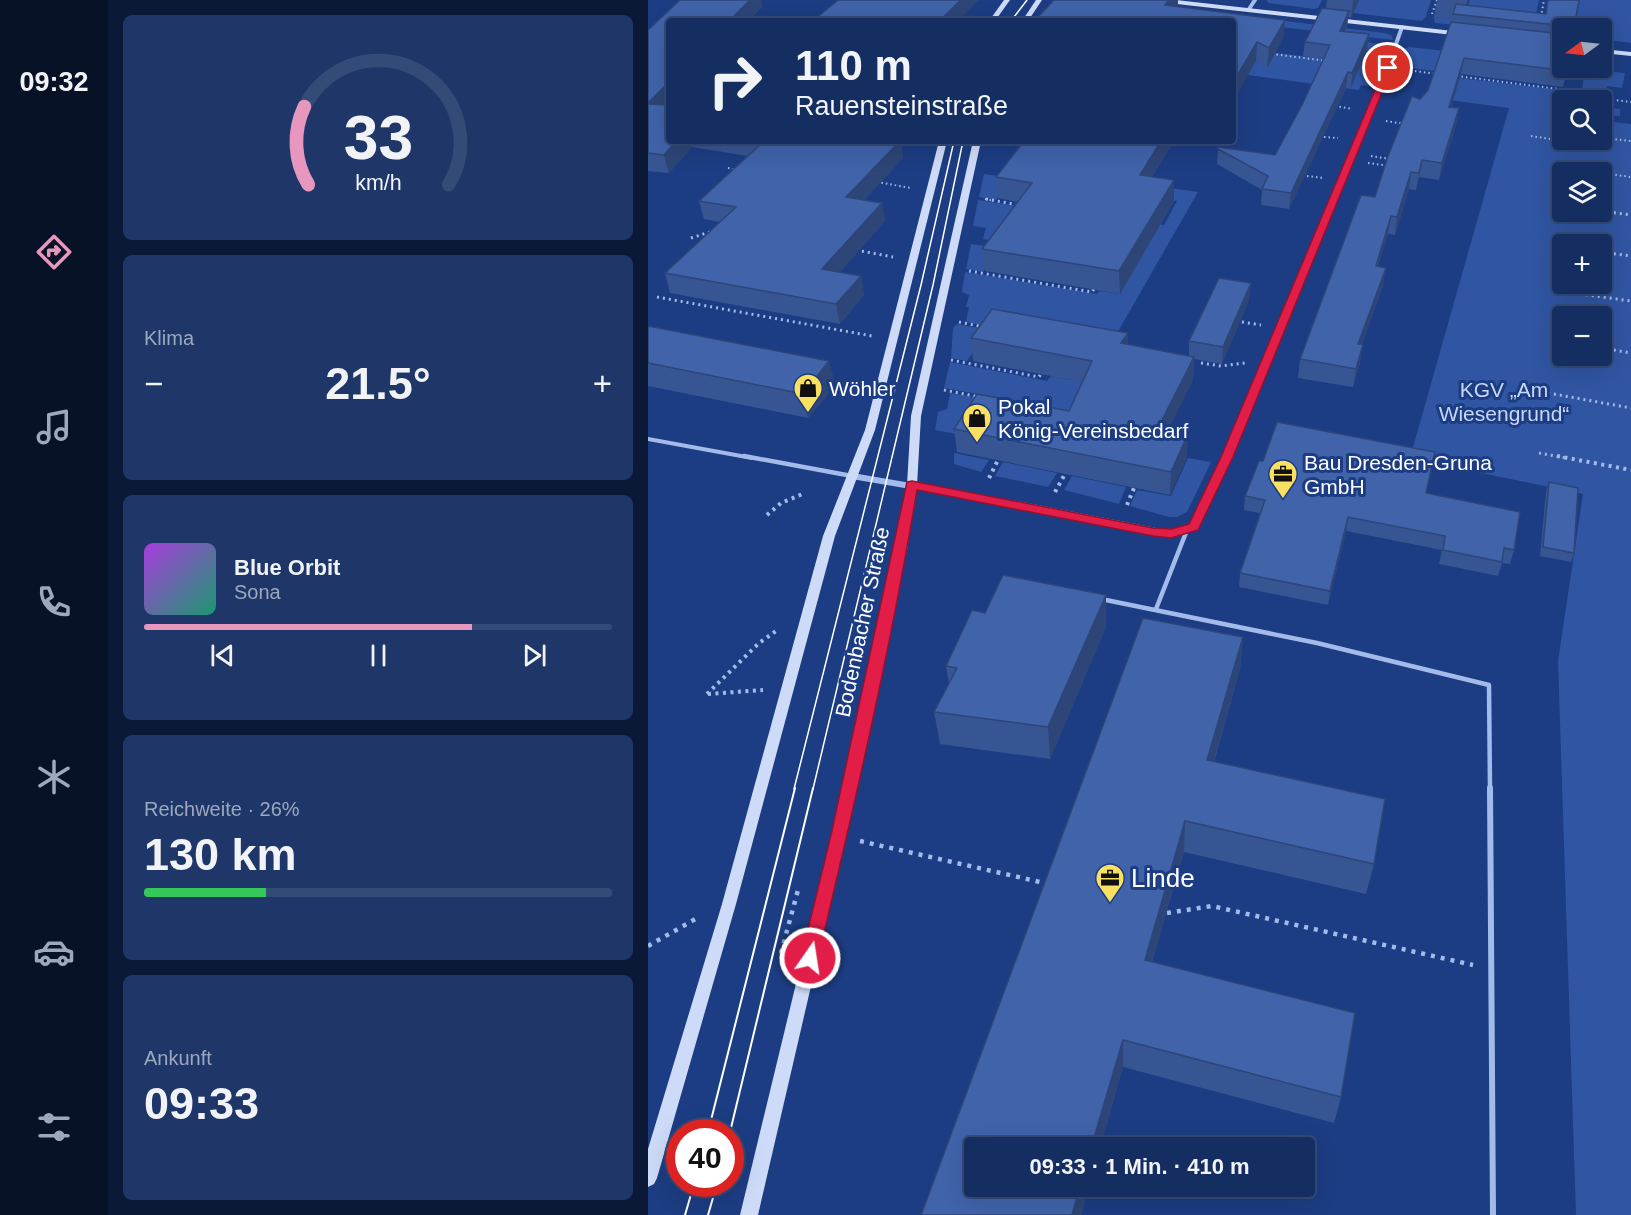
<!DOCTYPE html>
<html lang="de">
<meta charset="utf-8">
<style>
:root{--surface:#152e62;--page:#1e3668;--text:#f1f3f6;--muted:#9da8be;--line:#344a77;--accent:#e797bd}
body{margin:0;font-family:Arial,sans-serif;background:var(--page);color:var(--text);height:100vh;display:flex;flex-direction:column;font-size:22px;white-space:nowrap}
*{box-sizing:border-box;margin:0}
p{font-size:20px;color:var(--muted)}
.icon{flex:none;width:33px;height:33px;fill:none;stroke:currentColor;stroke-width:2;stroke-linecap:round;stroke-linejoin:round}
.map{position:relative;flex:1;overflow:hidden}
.drawer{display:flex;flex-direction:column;gap:15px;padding:15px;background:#0c1936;width:540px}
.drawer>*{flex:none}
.guide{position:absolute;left:18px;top:18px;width:570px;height:126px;border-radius:6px;box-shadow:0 6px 24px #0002,0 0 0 2px var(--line);background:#152e62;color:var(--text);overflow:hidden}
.needle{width:39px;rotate:255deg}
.tools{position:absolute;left:904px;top:18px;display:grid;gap:12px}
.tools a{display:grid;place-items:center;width:60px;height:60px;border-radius:6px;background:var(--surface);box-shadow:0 6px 24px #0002,0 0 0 2px var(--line);font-size:30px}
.speed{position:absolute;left:18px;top:1119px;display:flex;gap:12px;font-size:30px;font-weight:700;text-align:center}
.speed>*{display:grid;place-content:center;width:78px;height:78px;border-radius:50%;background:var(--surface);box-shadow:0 6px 24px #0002,0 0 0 2px var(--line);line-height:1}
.speed .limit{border:9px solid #d22;background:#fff;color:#111}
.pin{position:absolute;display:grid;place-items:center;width:51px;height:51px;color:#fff;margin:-26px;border:3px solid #fff;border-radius:50%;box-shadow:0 2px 6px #0007}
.me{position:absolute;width:66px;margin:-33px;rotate:13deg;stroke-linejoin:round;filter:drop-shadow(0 0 4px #0008)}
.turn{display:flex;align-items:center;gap:21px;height:126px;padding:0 30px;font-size:27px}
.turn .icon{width:78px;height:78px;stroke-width:2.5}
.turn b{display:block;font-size:42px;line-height:51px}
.big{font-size:45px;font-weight:700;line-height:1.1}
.drawer .tile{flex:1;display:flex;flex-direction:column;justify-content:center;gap:9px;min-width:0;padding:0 21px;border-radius:9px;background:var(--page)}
.drawer .dial{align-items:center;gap:0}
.dial svg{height:156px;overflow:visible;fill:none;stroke:var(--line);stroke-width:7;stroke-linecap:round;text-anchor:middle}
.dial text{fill:var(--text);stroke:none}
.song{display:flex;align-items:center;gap:18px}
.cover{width:72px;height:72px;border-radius:9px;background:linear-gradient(135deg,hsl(280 70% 55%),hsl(160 70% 35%))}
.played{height:6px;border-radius:3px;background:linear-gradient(90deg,var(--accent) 70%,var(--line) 70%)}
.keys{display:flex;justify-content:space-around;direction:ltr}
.heat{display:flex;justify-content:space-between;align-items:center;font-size:33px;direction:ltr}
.charge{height:9px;border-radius:4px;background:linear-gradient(90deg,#34c759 26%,var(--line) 0)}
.trip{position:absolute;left:316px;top:1137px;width:351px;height:60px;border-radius:6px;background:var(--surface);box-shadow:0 6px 24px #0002,0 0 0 2px var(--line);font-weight:700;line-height:60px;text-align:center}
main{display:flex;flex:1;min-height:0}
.tab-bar{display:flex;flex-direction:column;width:108px;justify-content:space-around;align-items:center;background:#081227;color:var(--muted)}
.tab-bar .icon{width:42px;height:42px}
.tab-bar .active{color:var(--accent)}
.tab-bar b{font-size:27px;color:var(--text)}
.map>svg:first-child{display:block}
.green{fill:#3055a2;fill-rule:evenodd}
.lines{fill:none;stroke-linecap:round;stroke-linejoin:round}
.path-far3{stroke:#a3bbea;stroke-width:2;stroke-dasharray:1.5 3;stroke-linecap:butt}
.path-far2{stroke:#a3bbea;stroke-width:3;stroke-dasharray:2 4;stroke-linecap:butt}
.path-far1{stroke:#a3bbea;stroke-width:4;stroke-dasharray:3 4.5;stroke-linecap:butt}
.path{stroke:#a3bbea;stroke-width:4.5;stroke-dasharray:4 6;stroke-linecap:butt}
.lane-far2{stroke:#a3bbea;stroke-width:4}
.lane-far1{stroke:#a3bbea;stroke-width:4.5}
.lane{stroke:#a3bbea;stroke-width:6}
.street-far2{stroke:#a3bbea;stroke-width:4}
.street-far1{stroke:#a3bbea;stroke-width:4.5}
.street{stroke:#a3bbea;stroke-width:6}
.secondary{fill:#cedbf8;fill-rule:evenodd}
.tram-far1{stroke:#fff;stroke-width:1.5}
.tram{stroke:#fff;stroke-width:2}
.wall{fill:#375592}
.shaded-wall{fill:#2d4577}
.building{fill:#4063aa;stroke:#2d4577;stroke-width:1.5}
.route{fill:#e11d48;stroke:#92132f;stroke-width:1.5}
.labels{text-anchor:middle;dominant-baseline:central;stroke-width:6;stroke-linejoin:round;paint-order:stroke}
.poi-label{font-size:21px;fill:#fff;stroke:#1c3d83;text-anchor:start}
.park-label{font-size:21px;fill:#c7d7f8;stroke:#1c3d83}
.street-label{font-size:21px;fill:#fff;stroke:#1c3d83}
.near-poi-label{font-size:26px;fill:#fff;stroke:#1c3d83;text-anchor:start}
</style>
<main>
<nav class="tab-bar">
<b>09:32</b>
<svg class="icon active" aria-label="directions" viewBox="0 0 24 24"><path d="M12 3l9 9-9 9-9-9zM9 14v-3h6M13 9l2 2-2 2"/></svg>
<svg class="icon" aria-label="music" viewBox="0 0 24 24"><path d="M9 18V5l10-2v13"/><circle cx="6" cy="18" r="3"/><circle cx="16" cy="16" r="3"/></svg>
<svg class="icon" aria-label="phone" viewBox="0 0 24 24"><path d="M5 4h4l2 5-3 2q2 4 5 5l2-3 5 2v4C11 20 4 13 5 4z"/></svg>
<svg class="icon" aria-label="climate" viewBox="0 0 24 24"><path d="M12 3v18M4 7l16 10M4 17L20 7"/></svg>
<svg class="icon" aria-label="car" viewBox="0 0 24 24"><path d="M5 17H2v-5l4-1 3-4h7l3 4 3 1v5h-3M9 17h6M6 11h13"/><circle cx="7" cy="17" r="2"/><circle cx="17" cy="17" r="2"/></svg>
<svg class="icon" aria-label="filters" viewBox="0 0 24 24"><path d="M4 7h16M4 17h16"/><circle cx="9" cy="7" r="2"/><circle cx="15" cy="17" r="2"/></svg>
</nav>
<section class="drawer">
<div class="tile dial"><svg viewBox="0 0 100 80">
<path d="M14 69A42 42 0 1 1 86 69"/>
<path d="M14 69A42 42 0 0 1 12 29" stroke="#e797bd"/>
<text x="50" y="56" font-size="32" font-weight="700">33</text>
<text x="50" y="72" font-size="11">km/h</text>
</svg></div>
<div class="tile"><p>Klima</p>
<div class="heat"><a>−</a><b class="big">21.5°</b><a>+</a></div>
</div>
<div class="tile">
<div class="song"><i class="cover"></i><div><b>Blue Orbit</b><p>Sona</p></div></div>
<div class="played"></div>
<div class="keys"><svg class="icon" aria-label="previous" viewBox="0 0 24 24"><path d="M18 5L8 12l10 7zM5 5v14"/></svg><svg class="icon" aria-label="pause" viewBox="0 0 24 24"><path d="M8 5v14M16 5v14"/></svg><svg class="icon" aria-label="next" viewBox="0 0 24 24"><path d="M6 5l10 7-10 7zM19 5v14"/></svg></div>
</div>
<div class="tile"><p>Reichweite · 26%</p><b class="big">130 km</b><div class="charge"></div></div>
<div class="tile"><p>Ankunft</p><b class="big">09:33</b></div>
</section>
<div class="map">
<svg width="983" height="1215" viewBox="0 0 983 1215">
<rect width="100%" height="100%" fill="#1c3d83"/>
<!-- green -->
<g class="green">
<path d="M618 0H674L670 8 666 9 621 3Z"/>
<path d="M711 0H783L778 17 774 21 679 10 708 6Z"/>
<path d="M822 0H891L884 32 787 23 786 17 816 20Z"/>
<path d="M931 0H983V43L954 39V28H927Z"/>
<path d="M587 15 737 33 744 36 745 40 581 21Z"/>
<path d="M701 40 734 44 737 47 720 86 713 85 711 90 585 73V48L712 63Z"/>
<path d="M761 47 815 53 789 71 750 67 756 49Z"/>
<path d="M915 68 977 73 974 88 959 86 956 98 934 91 936 74 914 71Z"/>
<path d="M794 76 931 92 955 101 956 107 972 109V116L958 115 956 121 983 124V1215H928L910 661 935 494 762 458 861 108 786 98ZM915 100H954V140H915ZM915 172H954V212H915ZM915 244H954V284H915ZM915 316H954V356H915Z"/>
<path d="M336 174 365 178 348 200 331 197Z"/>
<path d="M515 187 550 192 464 342 470 405 384 422 393 405 296 388 302 362 399 381 403 376 423 380 441 349 422 341 318 322 321 307H318L321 295 314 292 317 272 449 294 451 291 472 294 487 267 335 239 338 228 325 226 330 200 487 224 489 220 516 225 529 201 508 198Z"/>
<path d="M323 244 352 248 335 272 318 269Z"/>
<path d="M309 324 341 330 319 361 303 358 305 328Z"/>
<path d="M302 393 388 407 314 435 287 430 290 412 299 409Z"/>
<path d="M306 453 341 460 333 472 306 464Z"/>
<path d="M540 458 563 462 539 512 529 517H521L482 506 489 490 523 496Z"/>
<path d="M355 462 409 473 400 487 347 476Z"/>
<path d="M424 476 478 487 471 504 416 490Z"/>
</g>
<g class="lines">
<!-- path-far3 -->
<g class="path-far3">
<path d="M784 14 789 0"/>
<path d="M893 17 896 0"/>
<path d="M624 54 680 61"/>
<path d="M758 70 790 74"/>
<path d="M809 76 934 92 958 99 983 102"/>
<path d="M687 106 704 109"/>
<path d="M738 121 757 124"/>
<path d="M883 136 922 142 930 140"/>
<path d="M676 137 690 138"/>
<path d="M954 138 983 141"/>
<path d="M368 141 380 143"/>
<path d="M539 141 544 142"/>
<path d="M723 156 742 159"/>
<path d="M720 163 742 166"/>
<path d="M80 168 89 170"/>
<path d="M938 171 947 172"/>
<path d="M954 173 983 177"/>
<path d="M659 176 675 178"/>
<path d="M229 182 263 188"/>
<path d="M337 199 346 201"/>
</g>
<!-- path-far2 -->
<g class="path-far2">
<path d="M338 199 371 205"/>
<path d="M954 211 983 215"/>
<path d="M43 238 62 232"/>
<path d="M208 250 245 257"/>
<path d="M954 252 983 256"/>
<path d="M321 271 444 292 446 289"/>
<path d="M926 293 983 301"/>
<path d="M9 297 224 336"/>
<path d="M588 321 613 325"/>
<path d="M311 322 336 327"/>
<path d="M910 340 915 341"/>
<path d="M954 348 983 353"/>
<path d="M303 360 391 377 393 374"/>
<path d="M553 363 573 366 597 363"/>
<path d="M296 390 332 397"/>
<path d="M900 393 983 408"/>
<path d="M891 453 918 458"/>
</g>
<!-- path-far1 -->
<g class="path-far1">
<path d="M909 456 983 470"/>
<path d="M341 478 350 460"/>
<path d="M407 492 417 474"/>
<path d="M479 505 486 488"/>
<path d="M119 515 133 503 157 493"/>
<path d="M59 694 111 643 131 629"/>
<path d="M60 694 115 690"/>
</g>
<!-- path -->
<g class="path">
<path d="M212 841 401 884"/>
<path d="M519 913 564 906 825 965"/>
<path d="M0 946 51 917"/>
<path d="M133 953 150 890"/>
</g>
<!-- lane-far2 -->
<path class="lane-far2" d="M0 439 104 458"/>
<!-- lane-far1 -->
<g class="lane-far1">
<path d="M96 456 204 476"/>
<path d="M453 599 669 643 841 685 842 789"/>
<path d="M508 609 539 530"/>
</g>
<!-- lane -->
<path class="lane" d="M842 788 845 1215"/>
<!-- street-far2 -->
<g class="street-far2">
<path d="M601 9 607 0"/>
<path d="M685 201 736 78 754 27"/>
</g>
<!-- street-far1 -->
<path class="street-far1" d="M579 458 686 199"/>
<!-- street -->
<path class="street" d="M204 476 374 505 523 534 546 527 579 456"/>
<!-- secondary -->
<g class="secondary">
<path d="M356 0H362L347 21H341Z"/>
<path d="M388 0H394L380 21H374Z"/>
<path d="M508 0H528L814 32 817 34 814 36 511 2Z"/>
<path d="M954 49 983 52V56L954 53Z"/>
<path d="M291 141H299L227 430 187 536 88 904 9 1178 6 1184 0 1187V1149L74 904 175 536 217 430Z"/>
<path d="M325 141H333L273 416 269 485 259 550 198 835 110 1215H92L184 835 247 550 259 485 263 416Z"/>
</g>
<!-- tram-far1 -->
<g class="tram-far1">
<path d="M363 21 379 0"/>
<path d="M146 789 273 285 306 141"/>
<path d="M165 789 285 285 315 141"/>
</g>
<!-- tram -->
<g class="tram">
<path d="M60 1132 147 788"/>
<path d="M82 1132 165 788"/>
<path d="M37 1215 46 1184"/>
<path d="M60 1215 69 1184"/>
</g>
</g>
<!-- wall -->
<g class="wall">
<path d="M32 0H113L114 7 20 105 21 141H253L255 158 216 200 234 203 237 221 192 272 213 276 216 295 192 324 22 293 17 273 72 222 56 219 51 201 100 156 44 147 21 173 0 171V30Z"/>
<path d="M406 0H530V6L637 20 635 39 619 68 608 61Z"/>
<path d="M679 0H711L703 18 700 17 699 26 697 31 721 34 719 49 703 88H698L641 209 613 205 614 190 569 164 570 149 627 155 654 105 675 59 655 56 657 42 678 9Z"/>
<path d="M789 0H822L820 6 897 14 926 28H915V68H920L915 87 813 74 803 107 811 108 808 125 791 180 771 177 768 190 761 189 747 235 740 234 730 266 735 286 714 344 712 363 705 387 650 378 652 359 772 99 780 90 804 19 786 17Z"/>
<path d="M375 141H526L504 177 526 180V201L472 294 337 271 334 249 370 202 350 198 348 177 376 141Z"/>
<path d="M601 300 574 364 546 359 545 380 520 430 539 457 522 495 309 452 306 429 421 411 434 382 325 361 323 338 480 333V345L541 356V341Z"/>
<path d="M0 326 181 361 187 386 160 418 0 386Z"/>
<path d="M901 482 926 553 923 562 892 556 898 491Z"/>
<path d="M778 493 866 550 862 564 854 563 850 576 791 564 794 550 698 531 680 605 591 587 592 573 612 513 596 510 597 496Z"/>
<path d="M337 613 458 627 402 759 292 744 286 712 301 683 298 666Z"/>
<path d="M595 637 592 669 566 762 726 864 718 894 536 852 504 962 693 1097 686 1123 475 1067 452 1148H327V1186H441L433 1215H273Z"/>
</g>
<!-- shaded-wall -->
<g class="shaded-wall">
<path d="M102 0H113L114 7 100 21H81Z"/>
<path d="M313 0H331L310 21H291Z"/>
<path d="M521 0H530V6L517 5Z"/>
<path d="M705 0H711L703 18Z"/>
<path d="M819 0H822L817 15Z"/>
<path d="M701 11 699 26 691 45 692 31Z"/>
<path d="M637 20 635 39 619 68 621 48Z"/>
<path d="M721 34 719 49 703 88 704 73Z"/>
<path d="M609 42 608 61 585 102V83Z"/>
<path d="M816 58 813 74 798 123 801 107Z"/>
<path d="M700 72 698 88 641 209 643 193Z"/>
<path d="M21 82V104L4 121 0 107V103Z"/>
<path d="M811 108 808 125 791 180 794 163Z"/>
<path d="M28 141H42L44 147 21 173 16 155Z"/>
<path d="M252 141H253L255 158 202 216 198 197Z"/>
<path d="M513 141H526L492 196V175Z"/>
<path d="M774 160 771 177 768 190 771 173Z"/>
<path d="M763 172 761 189 747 235 749 217Z"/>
<path d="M526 180V201L472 294 471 271Z"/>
<path d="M234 203 237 221 178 288 174 269Z"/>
<path d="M743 216 740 234 725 284 728 266Z"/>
<path d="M738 268 735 286 708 362 710 344Z"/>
<path d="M213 276 216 295 192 324 188 304Z"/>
<path d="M603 283 601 300 574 364 575 347Z"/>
<path d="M480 333V356L473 343Z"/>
<path d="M715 344 712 363 705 387 708 369Z"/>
<path d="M546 357 545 380 510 452V428Z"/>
<path d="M181 361 187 386 160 418 155 394Z"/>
<path d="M540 434 539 457 522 495 523 472Z"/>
<path d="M700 517 698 531 680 605 682 591Z"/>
<path d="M458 595V627L402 759 400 727Z"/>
<path d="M595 637 592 669 557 791 559 760Z"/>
<path d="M537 821 536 852 496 989 497 960Z"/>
<path d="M475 1040V1067L452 1148H443Z"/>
<path d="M432 1186H441L433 1215H424Z"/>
</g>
<!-- building -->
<g class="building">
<path d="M32 0H102L81 21H21V82L0 103V30Z"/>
<path d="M190 0H313L291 21H165Z"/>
<path d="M406 0H521L517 5 637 20 621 48 609 42 585 83V21H386Z"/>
<path d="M900 0H931L926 28H920L919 26 805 14 808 4 898 14Z"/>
<path d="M674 8 701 11 692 31 721 34 704 73 700 72 643 193 614 189 620 176 570 149V147L627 155 654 105 682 45 657 42Z"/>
<path d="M803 22 915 34V68H920L919 71 816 58 801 107 811 108 794 163 774 160 771 173 763 172 749 217 743 216 728 266 738 268 710 344H715L708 369 652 359 713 195 727 197 740 156 764 96 772 99 780 90Z"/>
<path d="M0 104 21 105V141H28L16 155 0 153Z"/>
<path d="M116 141H252L198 197 234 203 174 269 213 276 188 304 17 273 88 207 51 201Z"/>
<path d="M376 141H513L492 175 526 180 471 271 334 249 384 183 348 177Z"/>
<path d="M571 278 603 283 575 347 541 341Z"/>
<path d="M344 309 480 333 473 343 546 357 510 428 540 434 523 472 306 429 329 394 421 411 444 361 323 338Z"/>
<path d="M0 326 181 361 155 394 0 363Z"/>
<path d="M629 422 787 452 778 493 872 512 866 550 856 548 854 562 795 550 797 536 700 517 682 591 592 573 617 500 597 496 611 461H615Z"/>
<path d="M901 482 930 488 926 553 895 547Z"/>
<path d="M355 575 458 595 400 727 286 712 309 668 298 666 324 610 337 613Z"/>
<path d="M495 618 595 637 559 760 737 799 726 864 537 821 497 960 707 1013 693 1097 475 1040 443 1148H327V1186H432L424 1215H273Z"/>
</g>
<!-- route -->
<path class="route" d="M737 66 744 68 585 457 550 530 523 538 505 536 269 490C243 647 207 803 170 958L168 964 162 966 156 964 153 958 183 835 259 482 264 481 505 528 523 529 541 524 573 457Z"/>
<!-- icons -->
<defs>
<g id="shop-pin" transform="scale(1.5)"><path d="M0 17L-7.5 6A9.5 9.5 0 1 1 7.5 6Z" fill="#fae060" stroke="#1c3d83"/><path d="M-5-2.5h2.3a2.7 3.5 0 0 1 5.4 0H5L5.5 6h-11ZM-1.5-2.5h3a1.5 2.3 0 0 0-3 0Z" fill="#111"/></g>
<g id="office-pin" transform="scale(1.5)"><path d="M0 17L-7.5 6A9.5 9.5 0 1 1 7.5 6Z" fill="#fae060" stroke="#1c3d83"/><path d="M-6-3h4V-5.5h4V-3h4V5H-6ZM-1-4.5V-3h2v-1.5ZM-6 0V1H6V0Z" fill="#111"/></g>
</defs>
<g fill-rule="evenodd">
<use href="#shop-pin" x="160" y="388"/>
<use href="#shop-pin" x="329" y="418"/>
<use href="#office-pin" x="635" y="474"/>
<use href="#office-pin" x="462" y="878"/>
</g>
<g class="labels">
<!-- poi labels -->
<g class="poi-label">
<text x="181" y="388">Wöhler</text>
<text x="350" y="406">Pokal<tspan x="350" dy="24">König-Vereinsbedarf</tspan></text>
<text x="656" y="462">Bau Dresden-Gruna<tspan x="656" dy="24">GmbH</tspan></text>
</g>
<!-- park labels -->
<g class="park-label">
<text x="856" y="389">KGV „Am<tspan x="856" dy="24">Wiesengrund“</tspan></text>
</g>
<!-- street labels -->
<g class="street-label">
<text transform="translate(214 622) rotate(-78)">Bodenbacher Straße</text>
</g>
<!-- near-poi labels -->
<g class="near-poi-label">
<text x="483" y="878">Linde</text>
</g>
</g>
</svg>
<div class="tools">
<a><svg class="needle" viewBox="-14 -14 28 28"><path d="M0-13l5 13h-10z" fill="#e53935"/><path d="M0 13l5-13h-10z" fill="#9da8be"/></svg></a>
<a><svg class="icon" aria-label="search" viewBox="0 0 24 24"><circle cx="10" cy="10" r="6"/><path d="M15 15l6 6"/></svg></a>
<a><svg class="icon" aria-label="layers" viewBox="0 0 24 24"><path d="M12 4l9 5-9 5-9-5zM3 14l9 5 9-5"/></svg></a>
<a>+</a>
<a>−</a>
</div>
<div class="speed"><div class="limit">40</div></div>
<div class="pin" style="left:740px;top:68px;background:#d93025"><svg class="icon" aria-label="arrive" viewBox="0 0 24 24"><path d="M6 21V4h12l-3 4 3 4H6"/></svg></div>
<svg class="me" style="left:162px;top:958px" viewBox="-20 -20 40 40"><circle r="17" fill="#e11d48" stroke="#fff" stroke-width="3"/><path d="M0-11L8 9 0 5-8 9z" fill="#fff"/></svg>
<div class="trip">09:33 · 1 Min. · 410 m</div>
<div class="guide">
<div class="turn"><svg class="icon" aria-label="right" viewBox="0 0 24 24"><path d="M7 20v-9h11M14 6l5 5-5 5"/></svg><div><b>110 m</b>Rauensteinstraße</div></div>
</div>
</div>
</main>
